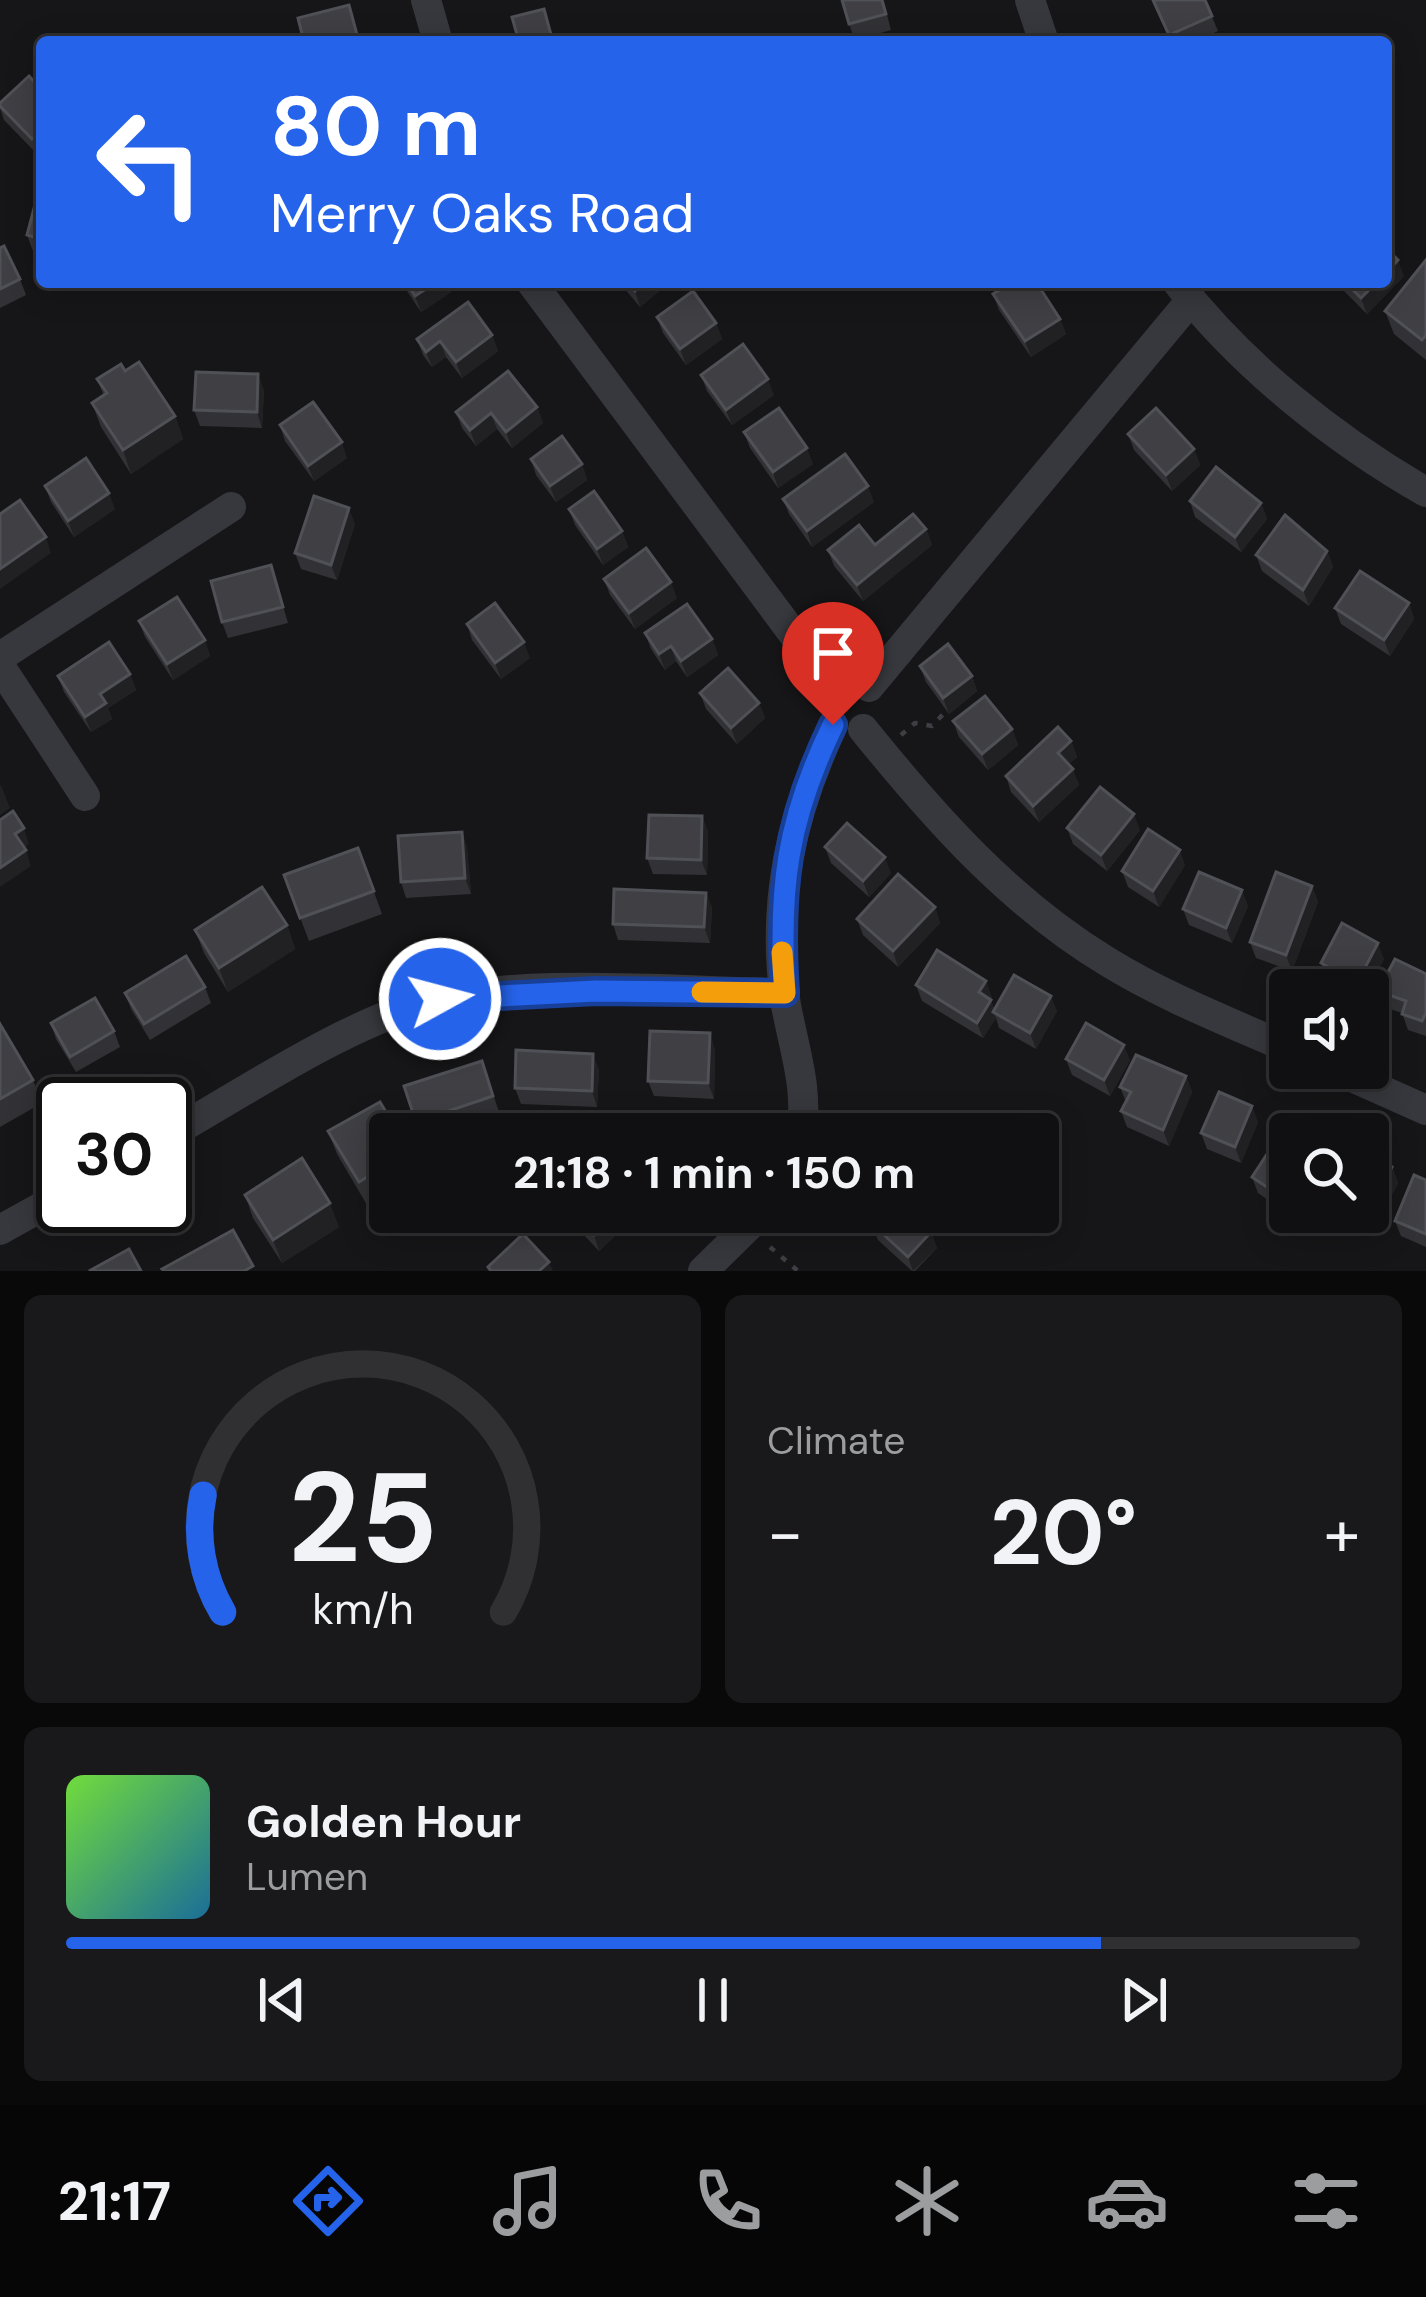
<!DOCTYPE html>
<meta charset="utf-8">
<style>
:root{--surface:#101012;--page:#19191b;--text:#f1f3f6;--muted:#9c9d9f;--line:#303032;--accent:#2563eb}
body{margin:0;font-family:"DM Sans",sans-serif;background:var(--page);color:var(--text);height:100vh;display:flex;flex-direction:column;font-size:45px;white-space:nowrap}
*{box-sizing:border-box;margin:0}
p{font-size:39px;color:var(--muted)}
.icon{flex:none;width:66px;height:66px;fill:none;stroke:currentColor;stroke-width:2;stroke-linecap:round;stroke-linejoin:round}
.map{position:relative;height:1271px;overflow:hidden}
.side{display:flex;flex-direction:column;gap:24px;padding:24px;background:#09090a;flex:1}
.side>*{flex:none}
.guide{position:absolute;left:36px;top:36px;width:1356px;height:252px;border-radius:12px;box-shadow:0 6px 30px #0003,0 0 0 3px var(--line);background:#2563eb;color:#fff;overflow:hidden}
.tools{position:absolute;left:1269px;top:969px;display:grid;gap:24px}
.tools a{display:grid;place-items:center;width:120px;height:120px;border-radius:12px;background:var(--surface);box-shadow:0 6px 30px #0003,0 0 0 3px var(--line);font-size:60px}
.speed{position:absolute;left:36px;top:1077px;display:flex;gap:24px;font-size:60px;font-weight:700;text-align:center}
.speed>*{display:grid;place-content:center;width:156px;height:156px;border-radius:50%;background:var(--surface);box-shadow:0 6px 30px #0003,0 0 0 3px var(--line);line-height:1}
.speed .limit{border:6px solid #111;border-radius:18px;background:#fff;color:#111}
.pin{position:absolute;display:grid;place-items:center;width:102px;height:102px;color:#fff;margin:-123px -51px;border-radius:50% 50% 50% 0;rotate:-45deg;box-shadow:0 0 12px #0007}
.pin .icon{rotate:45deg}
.me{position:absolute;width:132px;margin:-66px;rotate:83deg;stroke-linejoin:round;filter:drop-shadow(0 0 9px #0008)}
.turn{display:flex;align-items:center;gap:42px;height:252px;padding:0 36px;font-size:54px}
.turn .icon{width:156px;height:156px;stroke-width:2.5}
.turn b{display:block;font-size:84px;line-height:102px}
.big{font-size:90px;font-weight:700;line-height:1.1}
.side .tile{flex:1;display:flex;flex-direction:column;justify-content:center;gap:18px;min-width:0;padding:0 42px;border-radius:18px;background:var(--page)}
.side .dial{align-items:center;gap:0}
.dial svg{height:312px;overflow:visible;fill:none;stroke:var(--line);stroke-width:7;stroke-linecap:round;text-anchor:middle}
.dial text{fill:var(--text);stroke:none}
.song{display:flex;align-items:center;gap:36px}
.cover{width:144px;height:144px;border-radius:18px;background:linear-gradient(135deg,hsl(100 70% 55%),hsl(200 70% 35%))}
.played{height:12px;border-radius:6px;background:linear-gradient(90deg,var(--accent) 80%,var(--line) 80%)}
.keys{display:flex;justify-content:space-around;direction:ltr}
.heat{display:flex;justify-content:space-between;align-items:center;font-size:66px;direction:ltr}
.side .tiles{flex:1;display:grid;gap:24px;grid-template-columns:1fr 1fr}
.tile:last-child{grid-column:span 2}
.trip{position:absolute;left:369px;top:1113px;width:690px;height:120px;border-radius:12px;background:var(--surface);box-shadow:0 6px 30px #0003,0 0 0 3px var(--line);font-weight:700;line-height:120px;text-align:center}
.tab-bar{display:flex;height:192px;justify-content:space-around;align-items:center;background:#060607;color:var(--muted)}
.tab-bar .icon{width:84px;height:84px}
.tab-bar .on{color:var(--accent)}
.tab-bar b{font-size:54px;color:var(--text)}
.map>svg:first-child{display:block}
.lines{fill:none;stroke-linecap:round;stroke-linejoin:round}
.path{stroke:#3d3f44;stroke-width:4.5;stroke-dasharray:6 9;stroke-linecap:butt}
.street{stroke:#37383d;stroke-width:30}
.wall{fill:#323236}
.shaded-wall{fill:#212124}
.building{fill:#3f3f44;stroke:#4f5156;stroke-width:3}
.route-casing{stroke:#184099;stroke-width:30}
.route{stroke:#2563eb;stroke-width:21}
.slow{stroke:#f59e0b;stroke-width:21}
</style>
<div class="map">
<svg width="1426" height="1271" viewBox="0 0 1426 1271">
<rect width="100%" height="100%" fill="#161618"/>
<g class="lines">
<!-- path -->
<g class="path">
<path d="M901 735 915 723 932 726 947 710"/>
<path d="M770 1247 798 1271"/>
</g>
<!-- street -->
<g class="street">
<path d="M426 0 438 42"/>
<path d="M1030 0 1044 42"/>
<path d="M531 282 832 686"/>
<path d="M1177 282C1241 365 1335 440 1426 492"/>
<path d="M0 657 231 507"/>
<path d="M0 666 85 796"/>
<path d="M869 687 1191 300"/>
<path d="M863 729C935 818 1009 902 1108 962 1165 997 1229 1022 1290 1049"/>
<path d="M1332 1068 1426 1110"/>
<path d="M801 1134C809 1090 794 1049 786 1005 770 905 791 815 833 725"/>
<path d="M165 1137C240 1095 337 1029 418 1005 516 976 680 992 785 993"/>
<path d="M0 1230 63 1195"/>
<path d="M703 1271 763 1212"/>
</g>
</g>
<!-- wall -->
<g class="wall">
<path d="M883 0 891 30 855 40 849 24Z"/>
<path d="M1152 0H1205L1218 31 1194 42H1171Z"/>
<path d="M29 76 38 155 4 120 0 108V103Z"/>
<path d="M42 178V253L33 251 27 235Z"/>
<path d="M0 248 20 279 26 295 0 308Z"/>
<path d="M1426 260V360L1394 334 1385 311Z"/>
<path d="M1404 276 1367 314 1335 282H1386Z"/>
<path d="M401 282H448L451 292 421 312Z"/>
<path d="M619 282H670L640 307Z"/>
<path d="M981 282H1000L986 290Z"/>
<path d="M993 294 1060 319 1066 334 1031 357 999 310Z"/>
<path d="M657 317 716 323 722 339 686 365 663 333Z"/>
<path d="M492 335 498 351 462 378 446 357 432 367 423 355 417 339Z"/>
<path d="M125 371 175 416 183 439 131 474 101 427 92 403 104 396 97 379Z"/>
<path d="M701 375 774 395 732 425 707 391Z"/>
<path d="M264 390 262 428 200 426 194 410Z"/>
<path d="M537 407 543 423 512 448 497 429 476 446 462 428 456 412Z"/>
<path d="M280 425 347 458 314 481 285 441Z"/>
<path d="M744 432 813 464 778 488 750 448Z"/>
<path d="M1128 434 1194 449 1200 465 1172 491 1134 450Z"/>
<path d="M531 459 582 464 587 480 556 502 536 475Z"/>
<path d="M45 486 115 509 74 537 51 502Z"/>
<path d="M783 499 874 502 812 547 789 514Z"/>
<path d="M1190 501 1261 503 1267 519 1241 552 1195 517Z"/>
<path d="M569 509 622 531 628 547 603 565 575 525Z"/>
<path d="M355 524 337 580 301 569 295 553Z"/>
<path d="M926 529 932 545 863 601 834 566 828 550 875 545Z"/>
<path d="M1327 551 1333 567 1309 606 1262 571 1256 555Z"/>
<path d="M271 565 288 623 228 638 222 622Z"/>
<path d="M604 579 677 598 635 629 610 595Z"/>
<path d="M1409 603 1414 619 1390 656 1341 624 1335 608Z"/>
<path d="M139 621 205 640 210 656 173 680 145 637Z"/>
<path d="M467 624 530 658 501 679 472 640Z"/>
<path d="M645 633 712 639 718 655 687 677 676 661 665 670 651 649Z"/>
<path d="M920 666 972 676 977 691 949 714 926 682Z"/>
<path d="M130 674 136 690 108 708 112 719 91 732 64 692 58 676Z"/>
<path d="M700 693 759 703 765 718 737 744 706 709Z"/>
<path d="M953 721 1012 729 1018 745 988 770 959 737Z"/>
<path d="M1071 741 1077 757 1069 764 1079 785 1039 822 1011 792 1006 776Z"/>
<path d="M702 816 708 832 707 875 653 874 647 858Z"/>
<path d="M1067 828 1140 830 1107 871 1073 844Z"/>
<path d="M462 832 467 848 471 894 406 898 401 882Z"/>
<path d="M825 847 891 873 869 897 831 863Z"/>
<path d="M358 848 382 914 309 941 284 875Z"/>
<path d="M1185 865 1159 907 1128 887 1122 871Z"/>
<path d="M1312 886 1318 902 1292 971 1256 958 1250 942Z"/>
<path d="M706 893 712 908 710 943 618 940 613 924Z"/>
<path d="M1248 906 1232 943 1189 925 1183 909Z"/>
<path d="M935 907 940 923 898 967 863 935 857 919Z"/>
<path d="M287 925 295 949 228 992 204 953 195 930Z"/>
<path d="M1384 959 1367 990H1347L1327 979 1321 963Z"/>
<path d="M1426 974V1036L1408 1030 1402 1013 1384 1007 1378 991Z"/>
<path d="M916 985 992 997 990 999 995 1010 1057 1011 1036 1049 999 1028 996 1018 983 1038 922 1001Z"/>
<path d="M205 987 211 1003 150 1040 131 1009 125 993Z"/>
<path d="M51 1023 114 1031 120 1047 76 1072 56 1039Z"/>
<path d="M0 1024 33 1080 42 1103 0 1127Z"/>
<path d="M715 1049 714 1099 654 1096 648 1081Z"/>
<path d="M1066 1059 1130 1060 1110 1096 1072 1075Z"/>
<path d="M482 1061 499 1112 432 1134H420L404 1086Z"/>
<path d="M599 1069 597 1107 521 1104 515 1088Z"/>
<path d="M1186 1076 1192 1092 1169 1146 1127 1127 1121 1111 1126 1102 1120 1087Z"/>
<path d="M1292 1116 1287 1213 1258 1193 1252 1177Z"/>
<path d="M1258 1122 1241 1163 1207 1149 1201 1133Z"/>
<path d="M328 1131 390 1134V1192L367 1205 337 1154Z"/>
<path d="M1368 1154 1392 1167 1398 1183 1381 1215 1368 1208Z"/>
<path d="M1426 1180V1247L1401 1236 1395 1221Z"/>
<path d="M245 1195 339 1227 282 1263 253 1218Z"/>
<path d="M567 1212H632L634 1218 599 1251 570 1220Z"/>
<path d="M919 1212H938L935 1219Z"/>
<path d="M872 1224 931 1232 937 1248 915 1271H912L878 1240Z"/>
</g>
<!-- shaded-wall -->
<g class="shaded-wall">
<path d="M42 130V151L38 155 32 139Z"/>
<path d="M1398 260 1404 276 1367 314 1361 298 1377 282H1386V273Z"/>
<path d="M437 282H448L451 292 421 312 415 296Z"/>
<path d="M645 282H670L640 307 635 291Z"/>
<path d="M1060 319 1066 334 1031 357 1025 341Z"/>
<path d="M716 323 722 339 686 365 680 349Z"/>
<path d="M492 335 498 351 462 378 456 362Z"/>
<path d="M440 341 446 357 432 367 426 352Z"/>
<path d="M258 374 264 390 262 428 257 412Z"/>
<path d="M768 379 774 395 732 425 726 410Z"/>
<path d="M537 407 543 423 512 448 506 432Z"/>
<path d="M491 413 497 429 476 446 470 430Z"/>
<path d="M175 416 183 439 131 474 123 450Z"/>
<path d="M342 442 347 458 314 481 308 466Z"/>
<path d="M807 448 813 464 778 488 773 472Z"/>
<path d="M1194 449 1200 465 1172 491 1166 475Z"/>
<path d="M582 464 587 480 556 502 550 486Z"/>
<path d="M868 486 874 502 812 547 807 531Z"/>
<path d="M109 493 115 509 74 537 68 521Z"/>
<path d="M1261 503 1267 519 1241 552 1235 537Z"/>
<path d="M349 508 355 524 337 580 331 565Z"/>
<path d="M926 529 932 545 863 601 857 585Z"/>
<path d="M622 531 628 547 603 565 597 549Z"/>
<path d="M46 537 51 553 0 589V569Z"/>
<path d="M1327 551 1333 567 1309 606 1303 590Z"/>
<path d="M671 582 677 598 635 629 629 613Z"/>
<path d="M1409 603 1414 619 1390 656 1384 640Z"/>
<path d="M712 639 718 655 687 677 681 661Z"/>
<path d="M205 640 210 656 173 680 167 664Z"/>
<path d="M524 642 530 658 501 679 495 663Z"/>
<path d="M671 646 676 661 665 670 659 654Z"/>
<path d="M130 674 136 690 108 708 112 719 91 732 85 717 100 694Z"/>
<path d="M972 676 977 691 949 714 943 698Z"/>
<path d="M759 703 765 718 737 744 731 728Z"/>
<path d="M1012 729 1018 745 988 770 982 754Z"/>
<path d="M1071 741 1077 757 1064 769 1058 753Z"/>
<path d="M1073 769 1079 785 1039 822 1033 806Z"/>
<path d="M1 785 10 808 0 815V786Z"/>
<path d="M1134 814 1140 830 1107 871 1101 855Z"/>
<path d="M702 816 708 832 707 875 701 860Z"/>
<path d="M24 828 29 844 21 850 15 834Z"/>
<path d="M462 832 467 848 471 894 465 878Z"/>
<path d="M26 850 31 866 0 887V868Z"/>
<path d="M1180 850 1185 865 1159 907 1153 891Z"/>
<path d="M885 857 891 873 869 897 863 881Z"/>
<path d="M1312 886 1318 902 1292 971 1286 955Z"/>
<path d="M1242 890 1248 906 1232 943 1226 928Z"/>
<path d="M706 893 712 908 710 943 704 927Z"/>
<path d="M935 907 940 923 898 967 893 951Z"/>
<path d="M287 925 295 949 228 992 219 968Z"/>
<path d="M1378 943 1384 959 1367 990H1360L1357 983Z"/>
<path d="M986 981 992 997 984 1008 979 992Z"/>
<path d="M1051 996 1057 1011 1036 1049 1030 1033Z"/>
<path d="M991 1000 996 1014 993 1012 996 1018 983 1038 977 1023Z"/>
<path d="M710 1033 715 1049 714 1099 708 1083Z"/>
<path d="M1124 1045 1130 1060 1110 1096 1104 1080Z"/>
<path d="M593 1054 599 1069 597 1107 592 1091Z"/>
<path d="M1186 1076 1192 1092 1169 1146 1163 1130Z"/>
<path d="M1252 1106 1258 1122 1241 1163 1235 1147Z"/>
<path d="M1392 1167 1398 1183 1381 1215 1376 1199Z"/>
<path d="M1290 1184V1209L1287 1213 1282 1197Z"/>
<path d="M330 1203 339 1227 282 1263 273 1240Z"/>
<path d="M618 1212H632L634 1218 599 1251 594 1235Z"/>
<path d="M931 1232 937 1248 913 1271 908 1257Z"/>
<path d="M549 1262 553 1271H539Z"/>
</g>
<!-- building -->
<g class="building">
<path d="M842 0H882L886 14 849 24Z"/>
<path d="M1153 0H1205L1212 16 1169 35Z"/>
<path d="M349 5 359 42H304L298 18Z"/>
<path d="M544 9 553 42H519L512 17Z"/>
<path d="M29 76 42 90V130L32 139 0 106V103Z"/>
<path d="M42 178V239L27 235Z"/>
<path d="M4 246 20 279 0 289V248Z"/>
<path d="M1386 248 1398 260 1386 273Z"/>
<path d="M1426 260V335L1422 340 1385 311Z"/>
<path d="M406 282H437L415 296Z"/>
<path d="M627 282H645L635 291Z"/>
<path d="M1012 282H1036L1060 319 1025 341 993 294Z"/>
<path d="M1345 282H1377L1361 298Z"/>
<path d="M693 291 716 323 680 349 657 317Z"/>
<path d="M468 302 492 335 456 362 440 341 426 352 417 339Z"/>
<path d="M743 344 768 379 726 410 701 375Z"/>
<path d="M139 362 175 416 123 450 92 403 107 393 97 379 121 364 125 371Z"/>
<path d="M508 371 537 407 506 432 491 413 470 430 456 412Z"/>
<path d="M196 372 258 374 257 412 194 410Z"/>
<path d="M313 402 342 442 308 466 280 425Z"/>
<path d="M779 408 807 448 773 472 744 432Z"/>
<path d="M1156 408 1194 449 1166 475 1128 434Z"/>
<path d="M562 436 582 464 550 486 531 459Z"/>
<path d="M845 454 868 486 807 531 783 499Z"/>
<path d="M86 458 109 493 68 521 45 486Z"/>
<path d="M1216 467 1261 503 1235 537 1190 501Z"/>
<path d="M594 491 622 531 597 549 569 509Z"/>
<path d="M314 496 349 508 331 565 295 553Z"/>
<path d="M20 500 46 537 0 569V514Z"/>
<path d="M913 514 926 529 857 585 828 550 859 525 875 545Z"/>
<path d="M1285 515 1327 551 1303 590 1256 555Z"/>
<path d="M646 548 671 582 629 613 604 579Z"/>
<path d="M271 565 283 607 222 622 211 581Z"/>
<path d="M1360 571 1409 603 1384 640 1335 608Z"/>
<path d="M177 597 205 640 167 664 139 621Z"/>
<path d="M495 603 524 642 495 663 467 624Z"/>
<path d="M687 604 712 639 681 661 671 646 659 654 645 633Z"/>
<path d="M109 642 130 674 100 694 106 703 85 717 58 676Z"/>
<path d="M948 644 972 676 943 698 920 666Z"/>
<path d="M728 668 759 703 731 728 700 693Z"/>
<path d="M985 696 1012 729 982 754 953 721Z"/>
<path d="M1058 727 1071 741 1058 753 1073 769 1033 806 1006 776Z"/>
<path d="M1100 787 1134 814 1101 855 1067 828Z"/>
<path d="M13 811 24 828 15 834 26 850 0 868V820Z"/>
<path d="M649 815 702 816 701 860 647 858Z"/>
<path d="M847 823 885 857 863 881 825 847Z"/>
<path d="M1148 829 1180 850 1153 891 1122 871Z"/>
<path d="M462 832 465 878 401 882 398 836Z"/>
<path d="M358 848 374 891 300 918 284 875Z"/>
<path d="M1199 872 1242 890 1226 928 1183 909Z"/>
<path d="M1276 872 1312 886 1286 955 1250 942Z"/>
<path d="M898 874 935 907 893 951 857 919Z"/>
<path d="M262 887 287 925 219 968 195 930Z"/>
<path d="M614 889 706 893 704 927 613 924Z"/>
<path d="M1342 923 1378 943 1357 983 1321 963Z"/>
<path d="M937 950 986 981 979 992 991 1000 977 1023 916 985Z"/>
<path d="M186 956 205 987 144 1024 125 993Z"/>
<path d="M1395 959 1426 974V1013L1422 1021 1402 1014 1406 1001 1378 991Z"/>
<path d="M1014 975 1051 996 1030 1033 993 1012Z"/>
<path d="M95 998 114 1031 70 1057 51 1023Z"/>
<path d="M1086 1023 1124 1045 1104 1080 1066 1059Z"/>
<path d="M0 1024 33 1080 0 1099Z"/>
<path d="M650 1031 710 1033 708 1083 648 1081Z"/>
<path d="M516 1050 593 1054 592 1091 515 1088Z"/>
<path d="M1136 1055 1186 1076 1163 1130 1121 1111 1131 1092 1120 1087Z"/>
<path d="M482 1061 493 1096 416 1122 404 1086Z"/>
<path d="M1219 1092 1252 1106 1235 1147 1201 1133Z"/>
<path d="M380 1102 399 1134H390V1163L359 1182 328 1131Z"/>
<path d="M669 1114 694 1134H652Z"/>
<path d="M1292 1116 1319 1134H1290V1184L1282 1197 1252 1177Z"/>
<path d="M923 1125 943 1134H918Z"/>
<path d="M1368 1154 1392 1167 1376 1199 1368 1195Z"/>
<path d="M302 1158 330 1203 273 1240 245 1195Z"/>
<path d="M1414 1175 1426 1180V1234L1395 1221Z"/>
<path d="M572 1212H618L594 1235Z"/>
<path d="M883 1212H909L931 1232 908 1257 872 1224Z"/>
<path d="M233 1230 253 1266 244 1271H164L162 1269Z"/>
<path d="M523 1234 549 1262 539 1271H491L488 1267Z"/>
<path d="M129 1249 141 1271H89Z"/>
</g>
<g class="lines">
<!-- route casing -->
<g class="route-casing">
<path id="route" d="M440 999 596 991 785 993C778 889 787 820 833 725"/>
</g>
<!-- route -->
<use href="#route" class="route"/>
<!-- slow -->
<path class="slow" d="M702 992 785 993 782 952"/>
</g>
</svg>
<div class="tools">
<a><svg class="icon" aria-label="sound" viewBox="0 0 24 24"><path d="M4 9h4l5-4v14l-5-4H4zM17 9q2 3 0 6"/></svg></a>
<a><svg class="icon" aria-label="search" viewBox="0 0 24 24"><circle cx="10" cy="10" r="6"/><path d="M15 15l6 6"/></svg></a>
</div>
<div class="speed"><div class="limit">30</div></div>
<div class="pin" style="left:833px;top:725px;background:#d93025"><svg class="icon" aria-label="arrive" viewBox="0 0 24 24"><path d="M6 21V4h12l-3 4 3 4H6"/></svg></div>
<svg class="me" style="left:440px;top:999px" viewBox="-20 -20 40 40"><circle r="17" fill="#2563eb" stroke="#fff" stroke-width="3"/><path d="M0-11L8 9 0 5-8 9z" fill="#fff"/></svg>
<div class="trip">21:18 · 1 min · 150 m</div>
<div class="guide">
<div class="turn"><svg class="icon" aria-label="left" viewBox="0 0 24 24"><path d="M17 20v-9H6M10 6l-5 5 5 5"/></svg><div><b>80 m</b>Merry Oaks Road</div></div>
</div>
</div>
<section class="side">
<div class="tiles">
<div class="tile dial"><svg viewBox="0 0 100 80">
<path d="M14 69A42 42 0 1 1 86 69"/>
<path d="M14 69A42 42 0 0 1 9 39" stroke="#2563eb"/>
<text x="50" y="56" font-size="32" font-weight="700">25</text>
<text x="50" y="72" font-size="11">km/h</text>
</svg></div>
<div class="tile"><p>Climate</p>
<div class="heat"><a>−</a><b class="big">20°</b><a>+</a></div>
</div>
<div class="tile">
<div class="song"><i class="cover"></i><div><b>Golden Hour</b><p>Lumen</p></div></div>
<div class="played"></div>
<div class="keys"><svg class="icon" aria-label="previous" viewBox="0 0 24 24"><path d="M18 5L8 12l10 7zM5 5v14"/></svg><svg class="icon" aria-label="pause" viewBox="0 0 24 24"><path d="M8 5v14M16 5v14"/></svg><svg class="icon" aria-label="next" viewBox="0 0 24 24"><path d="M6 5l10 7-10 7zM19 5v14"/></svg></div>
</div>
</div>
</section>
<nav class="tab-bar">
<b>21:17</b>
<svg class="icon on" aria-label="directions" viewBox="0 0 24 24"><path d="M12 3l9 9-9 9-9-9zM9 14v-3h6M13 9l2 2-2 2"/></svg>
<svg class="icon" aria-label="music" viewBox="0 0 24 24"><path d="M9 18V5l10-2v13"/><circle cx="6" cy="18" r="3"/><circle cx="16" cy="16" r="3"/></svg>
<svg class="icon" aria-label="phone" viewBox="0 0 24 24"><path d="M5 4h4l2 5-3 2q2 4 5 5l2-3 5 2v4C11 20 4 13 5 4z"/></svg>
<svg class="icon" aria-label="climate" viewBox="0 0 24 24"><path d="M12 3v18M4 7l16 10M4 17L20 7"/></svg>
<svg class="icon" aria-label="car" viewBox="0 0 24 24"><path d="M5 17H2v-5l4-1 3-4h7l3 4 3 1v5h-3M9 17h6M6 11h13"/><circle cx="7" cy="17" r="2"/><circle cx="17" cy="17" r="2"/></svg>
<svg class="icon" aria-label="filters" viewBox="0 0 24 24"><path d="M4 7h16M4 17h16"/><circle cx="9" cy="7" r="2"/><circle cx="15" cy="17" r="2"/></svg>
</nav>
